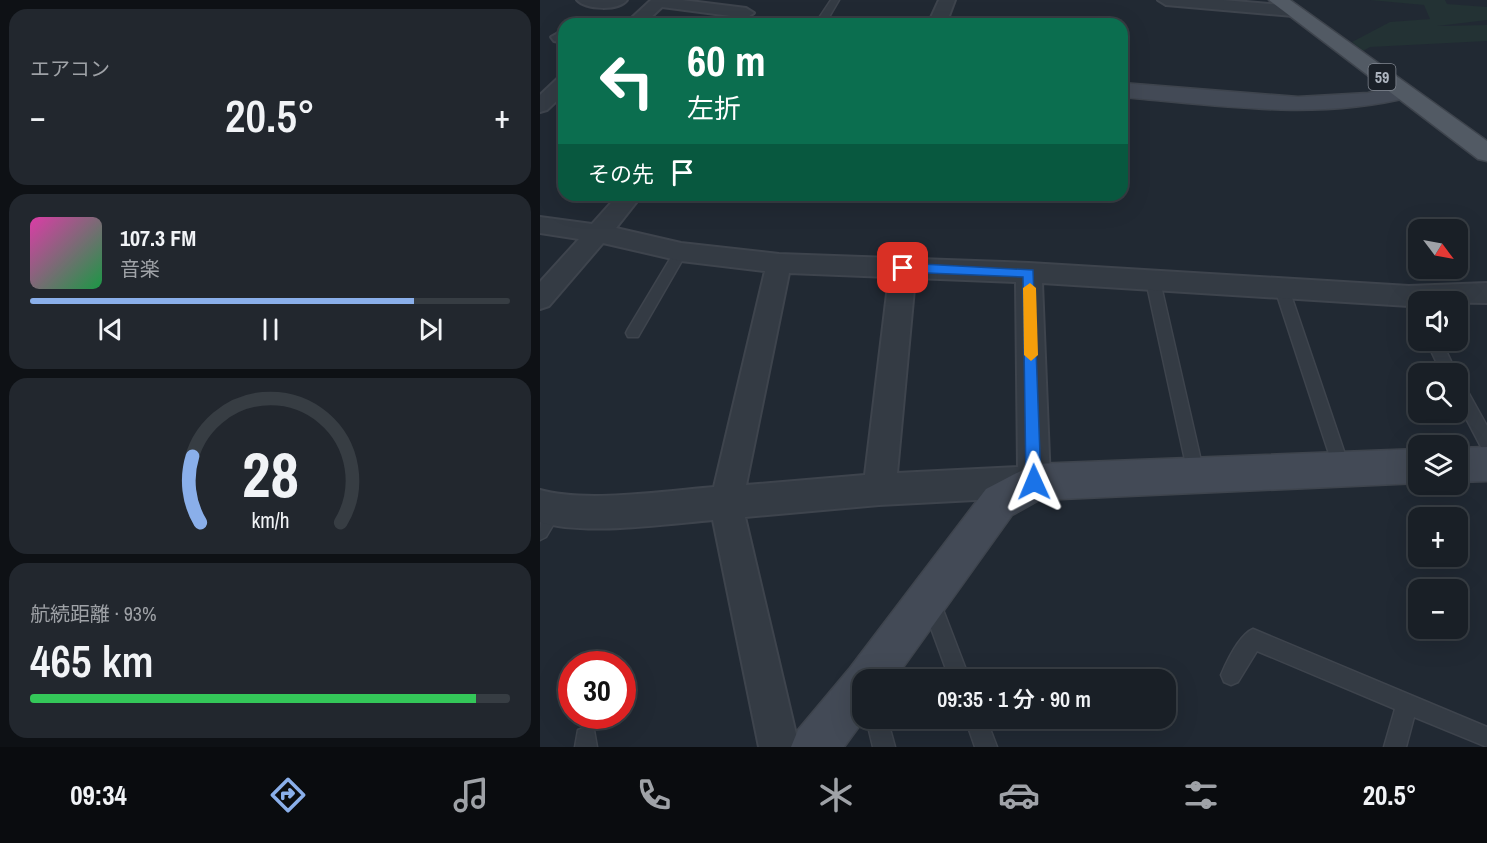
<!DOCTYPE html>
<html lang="ja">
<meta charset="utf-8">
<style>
:root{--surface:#191f26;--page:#22272e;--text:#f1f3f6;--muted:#9fa2a7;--line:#373d43;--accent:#8aafea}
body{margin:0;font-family:"Archivo Narrow","Noto Sans JP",sans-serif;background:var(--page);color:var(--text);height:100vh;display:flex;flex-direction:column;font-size:22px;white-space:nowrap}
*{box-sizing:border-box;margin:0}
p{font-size:20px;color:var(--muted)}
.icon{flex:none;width:33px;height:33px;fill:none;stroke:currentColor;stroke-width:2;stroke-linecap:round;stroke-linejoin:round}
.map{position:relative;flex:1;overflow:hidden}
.side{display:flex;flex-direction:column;gap:9px;padding:9px;background:#0e1115;width:540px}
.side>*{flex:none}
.guide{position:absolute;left:18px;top:18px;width:570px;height:183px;border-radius:18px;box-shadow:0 6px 24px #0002,0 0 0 2px var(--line);background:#0b6e4f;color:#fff;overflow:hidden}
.needle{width:39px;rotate:122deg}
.fabs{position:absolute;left:868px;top:219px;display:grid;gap:12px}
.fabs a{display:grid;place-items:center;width:60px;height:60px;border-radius:12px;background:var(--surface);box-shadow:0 6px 24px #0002,0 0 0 2px var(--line);font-size:30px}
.speed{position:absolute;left:18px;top:651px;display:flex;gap:12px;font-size:30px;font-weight:700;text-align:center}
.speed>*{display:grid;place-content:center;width:78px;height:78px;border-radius:50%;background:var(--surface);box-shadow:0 6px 24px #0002,0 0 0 2px var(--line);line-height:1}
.speed .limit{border:9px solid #d22;background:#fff;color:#111}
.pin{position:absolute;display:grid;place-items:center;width:51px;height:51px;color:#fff;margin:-26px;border-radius:12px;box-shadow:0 3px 9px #0006}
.me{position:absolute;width:66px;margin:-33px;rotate:359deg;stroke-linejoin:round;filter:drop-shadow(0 0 4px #0008)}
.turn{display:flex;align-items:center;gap:21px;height:126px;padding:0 30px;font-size:27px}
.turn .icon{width:78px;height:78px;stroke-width:2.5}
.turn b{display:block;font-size:42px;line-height:51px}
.then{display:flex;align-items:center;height:57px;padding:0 30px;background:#0003;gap:12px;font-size:22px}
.big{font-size:45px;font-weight:600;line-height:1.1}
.side .tile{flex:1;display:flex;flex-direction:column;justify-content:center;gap:9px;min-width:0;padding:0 21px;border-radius:18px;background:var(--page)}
.side .dial{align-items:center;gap:0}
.dial svg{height:156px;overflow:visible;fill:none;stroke:var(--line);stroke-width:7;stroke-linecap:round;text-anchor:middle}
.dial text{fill:var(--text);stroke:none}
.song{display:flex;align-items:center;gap:18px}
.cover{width:72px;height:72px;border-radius:9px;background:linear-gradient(135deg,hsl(320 70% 55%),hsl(140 70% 35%))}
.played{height:6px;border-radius:3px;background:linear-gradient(90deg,var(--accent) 80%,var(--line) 80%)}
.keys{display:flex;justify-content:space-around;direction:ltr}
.heat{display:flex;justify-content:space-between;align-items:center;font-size:33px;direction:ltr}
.charge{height:9px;border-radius:4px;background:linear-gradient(90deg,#34c759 93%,var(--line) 0)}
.trip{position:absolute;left:312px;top:669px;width:324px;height:60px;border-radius:18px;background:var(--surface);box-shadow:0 6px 24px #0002,0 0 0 2px var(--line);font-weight:600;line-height:60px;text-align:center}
.dock{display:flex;height:96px;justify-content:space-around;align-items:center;background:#0a0c0f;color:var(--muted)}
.dock .icon{width:42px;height:42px}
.dock .on{color:var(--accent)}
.dock b{font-size:27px;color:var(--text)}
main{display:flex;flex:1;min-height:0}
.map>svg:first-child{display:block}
.green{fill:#233234}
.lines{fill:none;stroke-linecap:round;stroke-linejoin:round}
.lane-casing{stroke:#3e444d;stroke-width:3}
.street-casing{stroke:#3e444d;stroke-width:4}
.secondary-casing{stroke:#3e444d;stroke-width:3}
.primary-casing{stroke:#3e444d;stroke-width:3}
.lane{fill:#343b44;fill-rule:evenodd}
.street{fill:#343b44;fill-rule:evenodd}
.secondary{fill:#434a56;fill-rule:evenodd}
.primary{fill:#525a64;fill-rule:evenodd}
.route{fill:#1a73e8;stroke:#114b97;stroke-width:1.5}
.slow{fill:#f59e0b}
.labels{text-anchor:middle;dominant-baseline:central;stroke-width:6;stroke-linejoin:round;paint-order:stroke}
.shield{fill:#1a2028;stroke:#828892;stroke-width:1.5}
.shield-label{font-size:16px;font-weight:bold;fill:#aeb5c0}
</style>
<main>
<section class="side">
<div class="tile"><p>エアコン</p>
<div class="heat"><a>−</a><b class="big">20.5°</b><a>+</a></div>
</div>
<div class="tile">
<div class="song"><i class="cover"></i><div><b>107.3 FM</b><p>音楽</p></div></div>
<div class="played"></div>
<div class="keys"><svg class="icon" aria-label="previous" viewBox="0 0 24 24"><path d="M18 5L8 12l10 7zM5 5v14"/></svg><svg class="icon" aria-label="pause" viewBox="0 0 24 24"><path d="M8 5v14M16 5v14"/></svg><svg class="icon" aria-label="next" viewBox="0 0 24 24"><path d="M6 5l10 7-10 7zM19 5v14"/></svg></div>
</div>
<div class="tile dial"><svg viewBox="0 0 100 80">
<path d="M14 69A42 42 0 1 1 86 69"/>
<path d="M14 69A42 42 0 0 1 10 35" stroke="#8aafea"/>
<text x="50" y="56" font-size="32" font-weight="700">28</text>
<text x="50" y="72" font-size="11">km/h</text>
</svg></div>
<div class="tile"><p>航続距離 · 93%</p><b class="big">465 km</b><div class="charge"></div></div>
</section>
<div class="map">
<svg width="947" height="747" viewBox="0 0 947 747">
<rect width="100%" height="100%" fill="#212933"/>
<!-- green -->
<path class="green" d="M830 0H905L907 4 947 7V20L897 26 947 25V41L830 47 823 51 812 42 850 22 890 19 884 5Z"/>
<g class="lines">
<!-- lane casing -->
<g class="lane-casing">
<g id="lane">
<path d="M291 0H299L285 24H275Z"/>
<path d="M141 247 147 252 98 337H88L86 333 88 329 136 249Z"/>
<path d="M613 276 620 281 664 474 662 480 656 482 650 480 648 474 606 281Z"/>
<path d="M742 284 749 289 810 469 808 475 802 477 796 475 794 469 735 289Z"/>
<path d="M869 291 874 292 879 302V321L874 319 862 296Z"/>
<path d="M886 340H901L917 374H902Z"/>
<path d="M918 381 923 383 947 426V449L941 447 918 403Z"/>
<path d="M13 501 19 504 22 510 6 537 0 540C0 525 0 508 13 501Z"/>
<path d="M390 592 397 594 430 680H410L381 601 383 594Z"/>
<path d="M713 629 947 727V747L874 717 866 747H844L855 709 717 651 698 682 691 685 684 682 681 675C687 661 699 635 713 629Z"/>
<path d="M326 718H347L355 747H333Z"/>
<path d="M425 718H446L457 747H435Z"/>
<path d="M46 727 54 730 57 747H35L38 730Z"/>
</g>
</g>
<!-- street casing -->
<g class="street-casing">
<g id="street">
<path d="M37 0H87C79 11 46 10 37 0Z"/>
<path d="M111 0H142L206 8 214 13 206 18 122 7 104 24H85Z"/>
<path d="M399 0H415L406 24H388Z"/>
<path d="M618 0H683L753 6 761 11 753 16 626 5Z"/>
<path d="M20 32 24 33V43L14 41 11 37Z"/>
<path d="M24 77V94L7 110 0 112V95L17 79Z"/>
<path d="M78 195H102L76 228 141 243 239 254 489 263 869 286 947 283V303L879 302V306H869L502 283 510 482 505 493 494 497 339 505 205 517 259 747H219L173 520C126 524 44 536 0 522V490C45 503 126 491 174 487L225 271 141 261 63 243 9 306 0 309V282L39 239 0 233V217L52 224ZM249 273 349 277 325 475 206 485ZM375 278 476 282 478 467 357 473Z"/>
</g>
</g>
<!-- secondary casing -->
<g class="secondary-casing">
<g id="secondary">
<path d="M582 83 758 97 828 93 862 85 870 87 873 92 870 97C774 121 679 105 582 97Z"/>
<path d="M947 447V481L918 482V448Z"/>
<path d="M879 449V483L499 500 472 515 354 680H322V718H325L304 747H251L258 730 310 668 446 489 494 464Z"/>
</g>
</g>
<!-- primary casing -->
<g class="primary-casing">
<path id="primary" d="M729 0H750L947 141V161L938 159Z"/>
</g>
<!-- lane -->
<use href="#lane" class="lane"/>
<!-- street -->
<use href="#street" class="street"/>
<!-- secondary -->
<use href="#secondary" class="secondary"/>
<!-- primary -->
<use href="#primary" class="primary"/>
</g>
<!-- route -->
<path class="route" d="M363 263 493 270 501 482 499 487 494 489 488 487 486 482 483 277 363 272 357 268Z"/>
<!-- slow -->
<path class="slow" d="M490 283 496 288 498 355 491 361 484 355 483 288Z"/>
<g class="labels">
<!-- shield labels -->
<rect class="shield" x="828.5" y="64" width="27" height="26" rx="4.5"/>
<g class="shield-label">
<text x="842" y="77">59</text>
</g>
</g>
</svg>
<div class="fabs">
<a><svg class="needle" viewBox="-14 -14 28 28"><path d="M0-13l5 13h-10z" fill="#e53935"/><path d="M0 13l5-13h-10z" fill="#9fa2a7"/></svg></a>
<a><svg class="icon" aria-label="sound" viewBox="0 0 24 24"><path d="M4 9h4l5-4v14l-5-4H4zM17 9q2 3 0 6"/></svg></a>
<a><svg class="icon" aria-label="search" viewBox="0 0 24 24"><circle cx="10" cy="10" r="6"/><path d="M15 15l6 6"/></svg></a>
<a><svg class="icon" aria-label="layers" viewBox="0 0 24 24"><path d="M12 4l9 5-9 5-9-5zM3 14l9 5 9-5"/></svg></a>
<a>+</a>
<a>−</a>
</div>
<div class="speed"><div class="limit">30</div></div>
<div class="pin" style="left:363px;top:268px;background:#d93025"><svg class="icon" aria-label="arrive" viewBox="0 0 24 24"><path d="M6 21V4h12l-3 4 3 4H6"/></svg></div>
<svg class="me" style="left:494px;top:482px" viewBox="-20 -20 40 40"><path d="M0-17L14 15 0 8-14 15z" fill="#1a73e8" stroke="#fff" stroke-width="4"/></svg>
<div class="trip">09:35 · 1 分 · 90 m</div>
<div class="guide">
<div class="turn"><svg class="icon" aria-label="left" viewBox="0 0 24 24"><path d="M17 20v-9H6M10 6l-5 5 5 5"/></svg><div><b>60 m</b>左折</div></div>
<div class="then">その先<svg class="icon" aria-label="arrive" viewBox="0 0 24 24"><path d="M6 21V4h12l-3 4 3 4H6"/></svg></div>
</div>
</div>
</main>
<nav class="dock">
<b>09:34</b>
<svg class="icon on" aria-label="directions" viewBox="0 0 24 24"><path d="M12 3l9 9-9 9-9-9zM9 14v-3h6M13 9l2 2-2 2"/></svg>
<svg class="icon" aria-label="music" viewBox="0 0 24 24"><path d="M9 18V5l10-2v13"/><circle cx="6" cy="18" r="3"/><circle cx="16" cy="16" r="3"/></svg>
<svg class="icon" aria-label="phone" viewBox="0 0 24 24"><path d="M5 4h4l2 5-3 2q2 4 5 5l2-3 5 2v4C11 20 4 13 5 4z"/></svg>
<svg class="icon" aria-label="climate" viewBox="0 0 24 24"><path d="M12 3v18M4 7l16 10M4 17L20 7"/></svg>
<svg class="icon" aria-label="car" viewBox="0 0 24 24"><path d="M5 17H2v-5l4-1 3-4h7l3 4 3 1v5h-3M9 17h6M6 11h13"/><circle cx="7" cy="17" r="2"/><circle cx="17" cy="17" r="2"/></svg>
<svg class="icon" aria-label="filters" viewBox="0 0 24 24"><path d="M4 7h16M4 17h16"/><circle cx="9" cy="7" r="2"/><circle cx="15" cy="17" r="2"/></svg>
<b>20.5°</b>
</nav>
